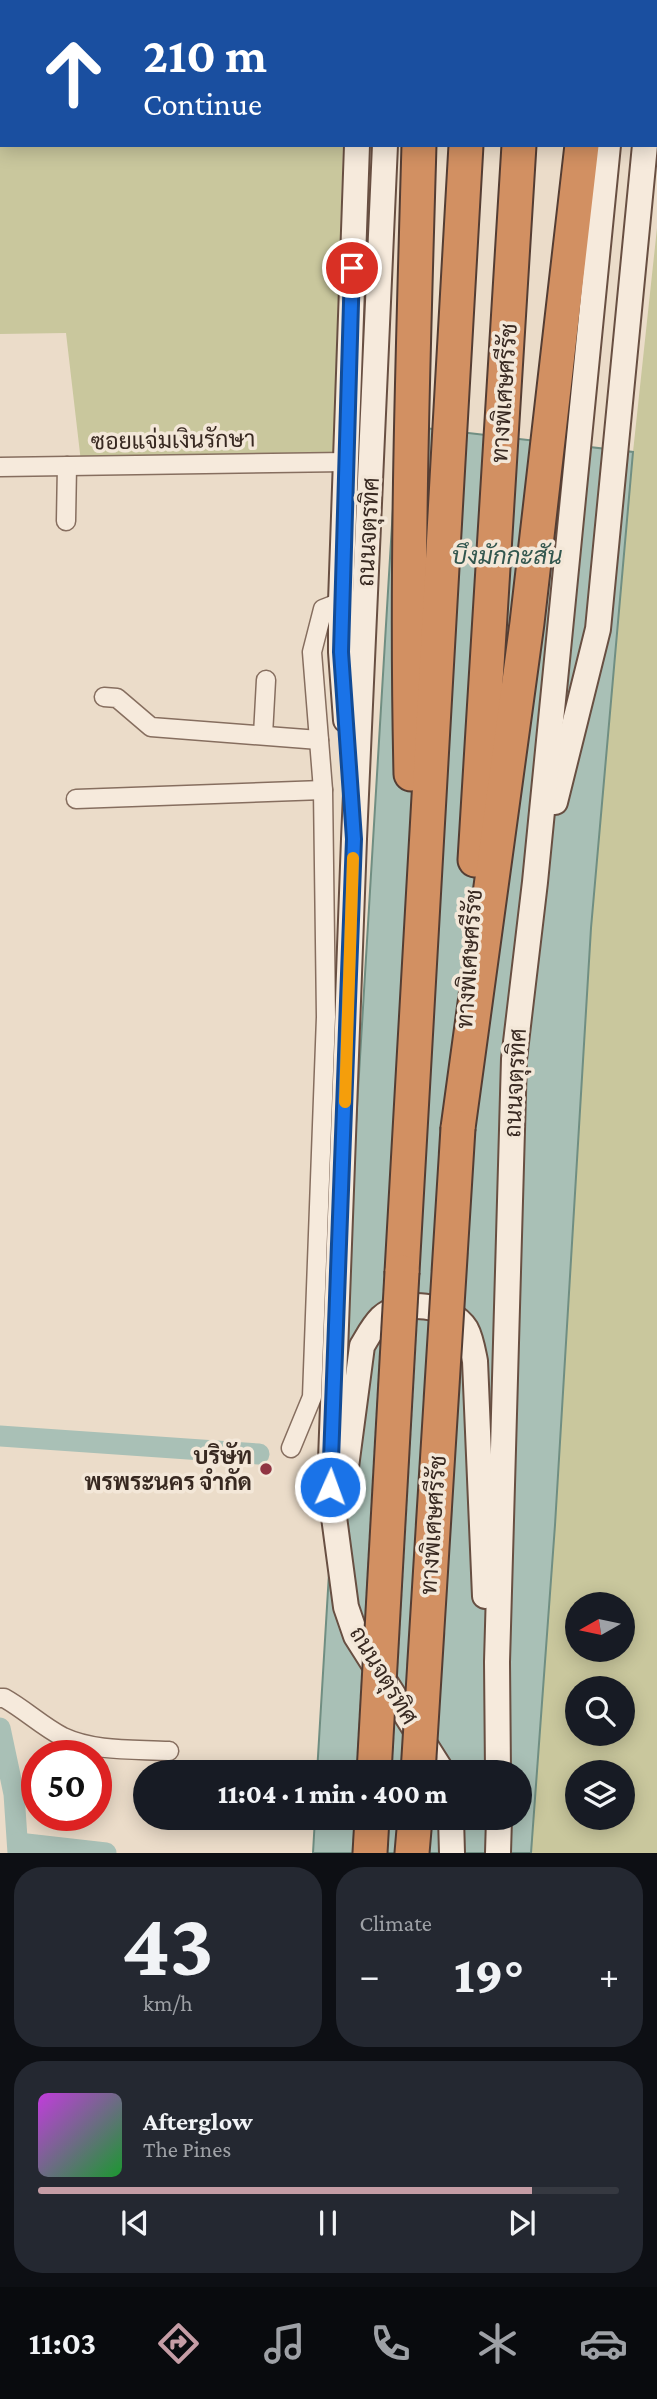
<!DOCTYPE html>
<meta charset="utf-8">
<style>
:root{--surface:#171b24;--page:#242831;--text:#f1f3f6;--muted:#9ea1a6;--line:#363941;--accent:#c59da5}
body{margin:0;font-family:"Crimson Pro",Sarabun,serif;background:var(--page);color:var(--text);height:100vh;display:flex;flex-direction:column;font-size:26px;white-space:nowrap}
*{box-sizing:border-box;margin:0}
p{font-size:23px;color:var(--muted)}
.icon{flex:none;width:38px;height:38px;fill:none;stroke:currentColor;stroke-width:2;stroke-linecap:round;stroke-linejoin:round}
.map{position:relative;height:1853px;overflow:hidden}
.side{display:flex;flex-direction:column;gap:14px;padding:14px;background:#0d0f14;flex:1}
.side>*{flex:none}
.hud{position:absolute;left:0px;top:0px;width:658px;height:147px;box-shadow:0 4px 18px #0003;background:#1a4fa0;color:#fff;overflow:hidden}
.needle{width:46px;rotate:261deg}
.buttons{position:absolute;left:565px;top:1592px;display:grid;gap:14px}
.buttons a{display:grid;place-items:center;width:70px;height:70px;border-radius:50%;background:var(--surface);box-shadow:0 4px 18px #0003;font-size:35px}
.speed{position:absolute;left:21px;top:1740px;display:flex;gap:14px;font-size:35px;font-weight:700;text-align:center}
.speed>*{display:grid;place-content:center;width:91px;height:91px;border-radius:50%;background:var(--surface);box-shadow:0 4px 18px #0003;line-height:1}
.speed .limit{border:10px solid #d22;background:#fff;color:#111}
.pin{position:absolute;display:grid;place-items:center;width:60px;height:60px;color:#fff;margin:-30px;border:4px solid #fff;border-radius:50%;box-shadow:0 2px 7px #0007}
.me{position:absolute;width:77px;margin:-38px;rotate:2deg;stroke-linejoin:round;filter:drop-shadow(0 0 5px #0008)}
.turn{display:flex;align-items:center;gap:24px;height:147px;padding:0 28px;font-size:32px}
.turn .icon{width:91px;height:91px;stroke-width:2.5}
.turn b{display:block;font-size:49px;line-height:60px}
.big{font-size:52px;font-weight:800;line-height:1.1}
.side .tile{flex:1;display:flex;flex-direction:column;justify-content:center;gap:10px;min-width:0;padding:0 24px;border-radius:28px;background:var(--page)}
.side .dial{align-items:center;gap:0}
.dial b{font-size:91px;line-height:1}
.song{display:flex;align-items:center;gap:21px}
.cover{width:84px;height:84px;border-radius:10px;background:linear-gradient(135deg,hsl(290 70% 55%),hsl(130 70% 35%))}
.played{height:7px;border-radius:4px;background:linear-gradient(90deg,var(--accent) 85%,var(--line) 85%)}
.keys{display:flex;justify-content:space-around;direction:ltr}
.heat{display:flex;justify-content:space-between;align-items:center;font-size:38px;direction:ltr}
.side .tiles{flex:1;display:grid;gap:14px;grid-template-columns:1fr 1fr}
.tile:last-child{grid-column:span 2}
.trip{position:absolute;left:133px;top:1760px;width:399px;height:70px;border-radius:35px;background:var(--surface);box-shadow:0 4px 18px #0003;font-weight:800;line-height:70px;text-align:center}
.tabs{display:flex;height:112px;justify-content:space-around;align-items:center;background:#090b0e;color:var(--muted)}
.tabs .icon{width:49px;height:49px}
.tabs .on{color:var(--accent)}
.tabs b{font-size:32px;color:var(--text)}
.map>svg:first-child{display:block}
.green{fill:#c9c79d;fill-rule:evenodd}
.water{fill:#a9c0b6;stroke:#708e82;stroke-width:2}
.lines{fill:none;stroke-linecap:round;stroke-linejoin:round}
.canal{stroke:#a9c0b6;stroke-width:21}
.street-casing{stroke:#866e5f;stroke-width:21}
.secondary-casing{stroke:#684f42;stroke-width:28}
.highway-casing{stroke:#543d33;stroke-width:37}
.street{stroke:#f6eadc;stroke-width:18}
.secondary{stroke:#f6eadc;stroke-width:24}
.highway{stroke:#d29062;stroke-width:33}
.highway-bridge-casing{stroke:#543d33;stroke-width:37;stroke-linecap:butt}
.highway-bridge{stroke:#d29062;stroke-width:33}
.route-casing{stroke:#114b97;stroke-width:18}
.route{stroke:#1a73e8;stroke-width:12}
.slow{stroke:#f59e0b;stroke-width:12}
.poi-dot{fill:#903442;stroke:#f3e7d8;stroke-width:2.5}
.labels{text-anchor:middle;dominant-baseline:central;stroke-width:7;stroke-linejoin:round;paint-order:stroke}
.street-label{font-size:23px;fill:#382921;stroke:#f3e7d8}
.poi-label{font-size:23px;font-weight:bold;fill:#382921;stroke:#f3e7d8;text-anchor:end}
.water-label{font-size:24px;font-style:italic;fill:#32564e;stroke:#f3e7d8}
</style>
<div class="map">
<svg width="657" height="1853" viewBox="0 0 657 1853">
<rect width="100%" height="100%" fill="#ebdcc9"/>
<!-- green -->
<g class="green">
<path d="M0 108 2 145H343L333 452 81 462 66 333 0 334Z"/>
<path d="M657 228V1853H531L555 1525 591 928 633 452ZM578 1605H623V1650H578ZM578 1689H623V1734H578ZM578 1773H623V1818H578Z"/>
</g>
<!-- water -->
<path class="water" d="M398 425 633 452 591 928 555 1525 531 1853H313L315 1818H520V1773H317Z"/>
<g class="lines">
<!-- canal -->
<g class="canal">
<path d="M0 1436 259 1454"/>
<path d="M0 1728 14 1794 18 1853"/>
<path d="M18 1843 106 1853"/>
</g>
<!-- street casing -->
<g class="street-casing">
<g id="street">
<path d="M0 467 346 462"/>
<path d="M66 521 67 466"/>
<path d="M104 697 117 698 151 727 319 740"/>
<path d="M263 735 266 680"/>
<path d="M76 799 323 790"/>
<path d="M291 1448 312 1397 326 1017 323 790 312 652 323 609 341 602"/>
<path d="M0 1698H4C24 1709 43 1727 63 1737 95 1752 135 1749 169 1751"/>
</g>
</g>
<!-- secondary casing -->
<g class="secondary-casing">
<g id="secondary">
<path d="M367 2V0"/>
<path d="M392 2V0"/>
<path d="M622 2V0"/>
<path d="M654 2 655 0"/>
<path d="M385 145 354 839 330 1487 346 1607 356 1636 443 1773"/>
<path d="M346 720 341 652V602L357 145"/>
<path d="M555 802 598 629 645 145"/>
<path d="M346 1467 362 1346C368 1336 373 1326 381 1318 402 1298 450 1304 466 1329 471 1338 473 1351 475 1361L485 1596"/>
<path d="M498 1773 497 1662 514 1059 535 882 608 145"/>
<path d="M451 1818 452 1853"/>
<path d="M498 1853 499 1818"/>
</g>
</g>
<!-- highway casing -->
<g class="highway-casing">
<g id="highway">
<path d="M426 2V0"/>
<path d="M475 2V0"/>
<path d="M528 2V0"/>
<path d="M594 2V0"/>
<path d="M411 774C406 564 413 355 419 145"/>
<path d="M475 860 519 145"/>
<path d="M458 1128 527 623 582 145"/>
<path d="M402 1272 466 145"/>
<path d="M370 1853 372 1818"/>
<path d="M412 1853 415 1818"/>
</g>
</g>
<!-- street -->
<use href="#street" class="street"/>
<!-- secondary -->
<use href="#secondary" class="secondary"/>
<!-- highway -->
<use href="#highway" class="highway"/>
<!-- highway-bridge casing -->
<g class="highway-bridge-casing">
<g id="highway-bridge">
<path d="M374 1773 402 1272"/>
<path d="M418 1773 458 1128"/>
</g>
</g>
<!-- highway-bridge -->
<use href="#highway-bridge" class="highway-bridge"/>
</g>
<g class="lines">
<!-- route casing -->
<g class="route-casing">
<path id="route" d="M330 1487 354 839 341 652 352 268"/>
</g>
<!-- route -->
<use href="#route" class="route"/>
<!-- slow -->
<path class="slow" d="M345 1102 353 858"/>
</g>
<!-- markers -->
<circle class="poi-dot" cx="266" cy="1469" r="7"/>
<g class="labels">
<!-- street labels -->
<g class="street-label">
<text transform="translate(504 393) rotate(-86)">ทางพิเศษศรีรัช</text>
<text transform="translate(173 440) rotate(-1)">ซอยแจ่มเงินรักษา</text>
<text transform="translate(368 532) rotate(-87)">ถนนจตุรทิศ</text>
<text transform="translate(469 959) rotate(-86)">ทางพิเศษศรีรัช</text>
<text transform="translate(515 1083) rotate(-87)">ถนนจตุรทิศ</text>
<text transform="translate(433 1525) rotate(-86)">ทางพิเศษศรีรัช</text>
<text transform="translate(384 1675) rotate(59)">ถนนจตุรทิศ</text>
</g>
<!-- poi labels -->
<g class="poi-label">
<text x="252" y="1456">บริษัท<tspan x="252" dy="26">พรพระนคร จำกัด</tspan></text>
</g>
<!-- water labels -->
<g class="water-label">
<text x="507" y="555">บึงมักกะสัน</text>
</g>
</g>
</svg>
<div class="buttons">
<a><svg class="needle" viewBox="-14 -14 28 28"><path d="M0-13l5 13h-10z" fill="#e53935"/><path d="M0 13l5-13h-10z" fill="#9ea1a6"/></svg></a>
<a><svg class="icon" aria-label="search" viewBox="0 0 24 24"><circle cx="10" cy="10" r="6"/><path d="M15 15l6 6"/></svg></a>
<a><svg class="icon" aria-label="layers" viewBox="0 0 24 24"><path d="M12 4l9 5-9 5-9-5zM3 14l9 5 9-5"/></svg></a>
</div>
<div class="speed"><div class="limit">50</div></div>
<div class="pin" style="left:352px;top:268px;background:#d93025"><svg class="icon" aria-label="arrive" viewBox="0 0 24 24"><path d="M6 21V4h12l-3 4 3 4H6"/></svg></div>
<svg class="me" style="left:330px;top:1487px" viewBox="-20 -20 40 40"><circle r="17" fill="#1a73e8" stroke="#fff" stroke-width="3"/><path d="M0-11L8 9 0 5-8 9z" fill="#fff"/></svg>
<div class="trip">11:04 · 1 min · 400 m</div>
<div class="hud">
<div class="turn"><svg class="icon" aria-label="ahead" viewBox="0 0 24 24"><path d="M12 20V5M6 11l6-6 6 6"/></svg><div><b>210 m</b>Continue</div></div>
</div>
</div>
<section class="side">
<div class="tiles">
<div class="tile dial"><b>43</b><p>km/h</p></div>
<div class="tile"><p>Climate</p>
<div class="heat"><a>−</a><b class="big">19°</b><a>+</a></div>
</div>
<div class="tile">
<div class="song"><i class="cover"></i><div><b>Afterglow</b><p>The Pines</p></div></div>
<div class="played"></div>
<div class="keys"><svg class="icon" aria-label="previous" viewBox="0 0 24 24"><path d="M18 5L8 12l10 7zM5 5v14"/></svg><svg class="icon" aria-label="pause" viewBox="0 0 24 24"><path d="M8 5v14M16 5v14"/></svg><svg class="icon" aria-label="next" viewBox="0 0 24 24"><path d="M6 5l10 7-10 7zM19 5v14"/></svg></div>
</div>
</div>
</section>
<nav class="tabs">
<b>11:03</b>
<svg class="icon on" aria-label="directions" viewBox="0 0 24 24"><path d="M12 3l9 9-9 9-9-9zM9 14v-3h6M13 9l2 2-2 2"/></svg>
<svg class="icon" aria-label="music" viewBox="0 0 24 24"><path d="M9 18V5l10-2v13"/><circle cx="6" cy="18" r="3"/><circle cx="16" cy="16" r="3"/></svg>
<svg class="icon" aria-label="phone" viewBox="0 0 24 24"><path d="M5 4h4l2 5-3 2q2 4 5 5l2-3 5 2v4C11 20 4 13 5 4z"/></svg>
<svg class="icon" aria-label="climate" viewBox="0 0 24 24"><path d="M12 3v18M4 7l16 10M4 17L20 7"/></svg>
<svg class="icon" aria-label="car" viewBox="0 0 24 24"><path d="M5 17H2v-5l4-1 3-4h7l3 4 3 1v5h-3M9 17h6M6 11h13"/><circle cx="7" cy="17" r="2"/><circle cx="17" cy="17" r="2"/></svg>
</nav>
